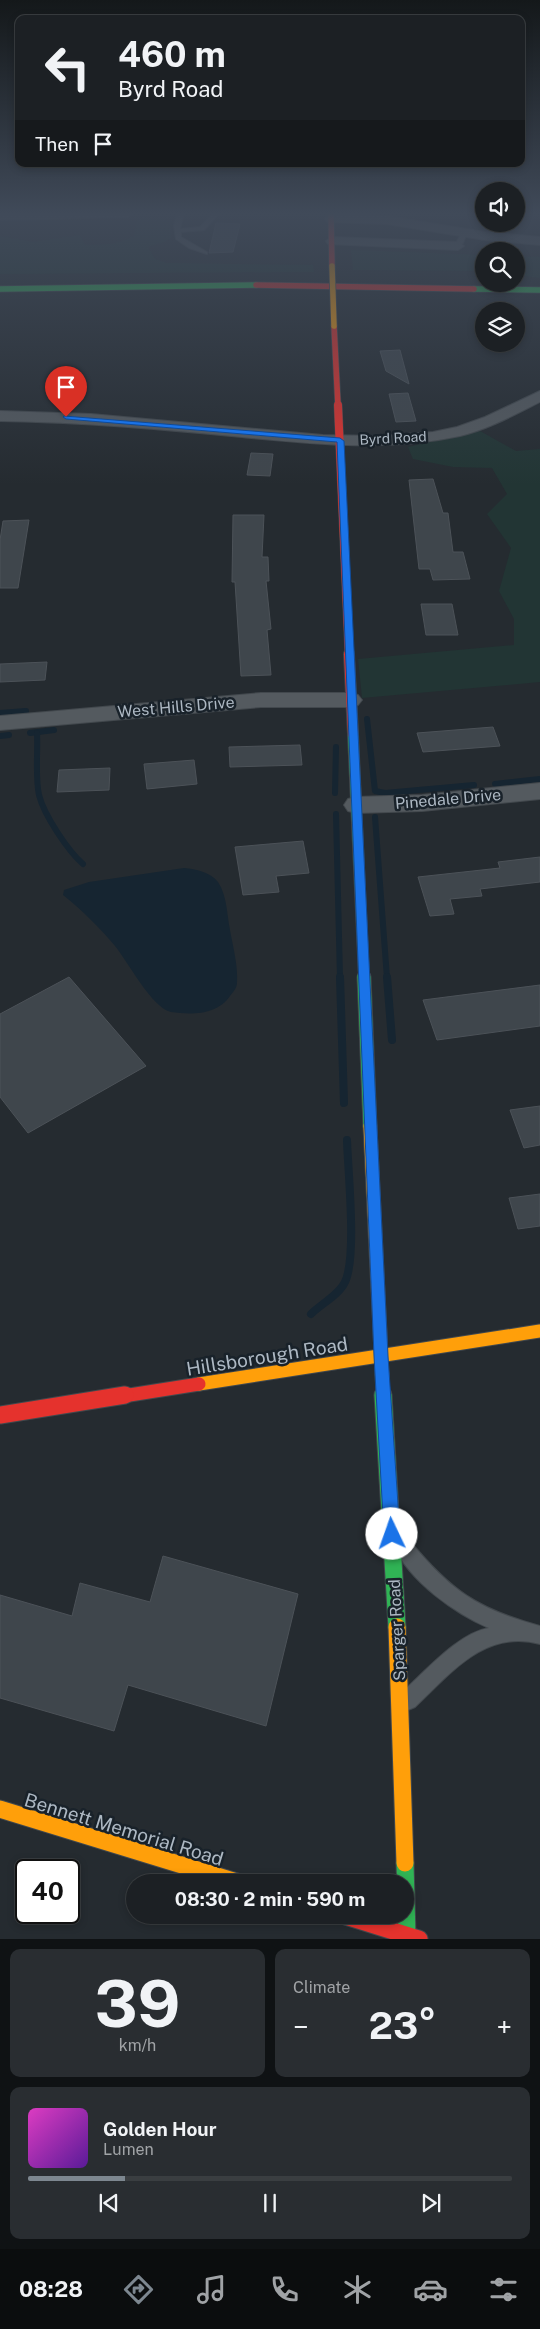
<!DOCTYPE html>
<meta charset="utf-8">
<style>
:root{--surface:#1c2024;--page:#292d31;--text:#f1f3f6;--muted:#a0a3a6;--line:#3a3e41;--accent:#7d8790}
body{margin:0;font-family:"Public Sans",sans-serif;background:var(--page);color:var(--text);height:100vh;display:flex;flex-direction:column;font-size:19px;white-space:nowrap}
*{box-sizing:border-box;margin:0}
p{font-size:16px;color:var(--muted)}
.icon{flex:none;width:28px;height:28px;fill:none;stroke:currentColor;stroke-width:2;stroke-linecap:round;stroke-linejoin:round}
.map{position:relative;height:1939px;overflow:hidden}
.sheet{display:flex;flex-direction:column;gap:10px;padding:10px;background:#0f1214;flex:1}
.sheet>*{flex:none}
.top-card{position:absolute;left:15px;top:15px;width:510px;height:152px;border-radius:10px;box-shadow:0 2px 8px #0003,0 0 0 1px var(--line);background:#1c2024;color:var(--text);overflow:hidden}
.controls{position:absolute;left:475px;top:182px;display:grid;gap:10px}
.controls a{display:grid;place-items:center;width:50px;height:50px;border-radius:50%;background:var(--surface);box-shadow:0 2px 8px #0003,0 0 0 1px var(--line);font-size:25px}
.speed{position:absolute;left:15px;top:1859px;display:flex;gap:10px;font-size:25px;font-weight:700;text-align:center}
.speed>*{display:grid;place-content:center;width:65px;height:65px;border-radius:50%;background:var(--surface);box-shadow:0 2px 8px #0003,0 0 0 1px var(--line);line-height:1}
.speed .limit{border:2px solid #111;border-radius:8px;background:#fff;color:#111}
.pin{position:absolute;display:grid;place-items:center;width:42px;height:42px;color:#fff;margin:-51px -21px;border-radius:50% 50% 50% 0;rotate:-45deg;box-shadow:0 0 5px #0007}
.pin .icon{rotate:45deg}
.me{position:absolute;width:55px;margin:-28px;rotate:357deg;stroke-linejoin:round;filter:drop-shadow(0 0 4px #0008)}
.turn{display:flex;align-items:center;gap:18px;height:105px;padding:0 20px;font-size:22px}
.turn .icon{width:65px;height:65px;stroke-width:2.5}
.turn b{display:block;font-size:35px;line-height:42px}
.then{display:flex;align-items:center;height:48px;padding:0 20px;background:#0003;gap:10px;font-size:19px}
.big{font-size:38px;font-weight:700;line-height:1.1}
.sheet .tile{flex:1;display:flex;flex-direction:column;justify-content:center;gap:8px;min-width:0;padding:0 18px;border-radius:10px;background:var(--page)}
.sheet .dial{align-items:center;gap:0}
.dial b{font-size:65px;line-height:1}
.song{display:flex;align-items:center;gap:15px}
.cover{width:60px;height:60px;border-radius:8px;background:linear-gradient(135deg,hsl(310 70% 55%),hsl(270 70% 35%))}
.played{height:5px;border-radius:2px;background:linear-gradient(90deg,var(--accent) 20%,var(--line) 20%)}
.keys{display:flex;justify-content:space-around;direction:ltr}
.heat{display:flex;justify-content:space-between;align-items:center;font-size:28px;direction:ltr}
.sheet .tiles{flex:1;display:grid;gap:10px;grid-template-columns:1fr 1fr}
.tile:last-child{grid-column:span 2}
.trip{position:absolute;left:126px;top:1874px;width:288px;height:50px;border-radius:25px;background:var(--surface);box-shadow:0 2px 8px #0003,0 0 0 1px var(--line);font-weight:700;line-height:50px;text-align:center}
.tabs{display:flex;height:80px;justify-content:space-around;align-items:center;background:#0b0d0e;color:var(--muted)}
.tabs .icon{width:35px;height:35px}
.tabs .selected{color:var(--accent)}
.tabs b{font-size:22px;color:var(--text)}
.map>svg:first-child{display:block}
.green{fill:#223534}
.water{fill:#162531}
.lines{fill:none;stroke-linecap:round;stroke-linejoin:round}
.stream-far1{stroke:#162531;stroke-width:6}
.stream{stroke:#162531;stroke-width:8}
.building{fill:#3f464c;stroke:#4c5258}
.lane-casing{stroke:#42484d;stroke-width:2}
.street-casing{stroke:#42484d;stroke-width:2}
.fast-far3-casing{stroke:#42484d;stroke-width:7}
.fast-far2-casing{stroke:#42484d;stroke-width:12}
.fast-far1-casing{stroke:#42484d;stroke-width:15}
.fast-casing{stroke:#42484d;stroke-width:19}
.slow-far1-casing{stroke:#42484d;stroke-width:15}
.slow-casing{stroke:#42484d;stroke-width:19}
.jam-far4-casing{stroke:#42484d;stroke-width:7}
.jam-far3-casing{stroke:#42484d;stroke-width:9}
.jam-far2-casing{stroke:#42484d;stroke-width:12}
.jam-far1-casing{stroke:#42484d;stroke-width:15}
.jam-casing{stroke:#42484d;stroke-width:19}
.lane{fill:#545a5f;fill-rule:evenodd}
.street{fill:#545a5f;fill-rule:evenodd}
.fast-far3{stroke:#30b455;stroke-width:5.5}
.fast-far2{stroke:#30b455;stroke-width:10}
.fast-far1{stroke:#30b455;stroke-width:13}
.fast{stroke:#30b455;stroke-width:17}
.slow-far1{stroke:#ff9f0a;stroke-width:13}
.slow{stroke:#ff9f0a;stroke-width:17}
.jam-far4{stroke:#e5322d;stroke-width:5.5}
.jam-far3{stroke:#e5322d;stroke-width:8}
.jam-far2{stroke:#e5322d;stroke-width:10}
.jam-far1{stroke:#e5322d;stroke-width:13}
.jam{stroke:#e5322d;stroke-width:17}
.slow-bridge-casing{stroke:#42484d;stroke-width:7;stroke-linecap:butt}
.slow-bridge{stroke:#ff9f0a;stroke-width:5.5}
.route{fill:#1a73e8;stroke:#114b97}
.labels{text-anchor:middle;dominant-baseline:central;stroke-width:5;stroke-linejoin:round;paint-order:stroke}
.far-street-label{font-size:14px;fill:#adb8c3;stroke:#19222a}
.street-label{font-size:16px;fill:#adb8c3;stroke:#19222a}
.near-street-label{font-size:19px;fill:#adb8c3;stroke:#19222a}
</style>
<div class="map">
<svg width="540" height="1939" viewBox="0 0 540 1939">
<rect width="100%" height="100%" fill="#252b30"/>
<!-- green -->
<g class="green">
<path d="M147 218 170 220 171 238 164 242 148 247 155 259 167 263 313 265 314 272 0 274V236L33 242 80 235 85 245C102 245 118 245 134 236L137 220Z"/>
<path d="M351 250 484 255V271L353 270Z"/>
<path d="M516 256 540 257V278L516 275Z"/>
<path d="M480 431 516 451 540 449V682L362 698 358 659 514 645V619L499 591 511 548 487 514 507 494 492 468 453 467 413 459 408 447Z"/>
</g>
<!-- water -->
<path class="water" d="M184 868C196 869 210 872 218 882 227 895 227 915 230 930 233 947 238 965 237 983 237 988 233 992 230 996 217 1015 192 1015 171 1012 152 1008 128 962 115 946 100 928 82 910 63 895L64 890 89 882Z"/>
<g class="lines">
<!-- stream-far1 -->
<g class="stream-far1">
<path d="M0 713 26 711"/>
<path d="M367 719 375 791 385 793 474 785"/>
<path d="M30 733 54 730"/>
<path d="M37 733C38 752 35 778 39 795 44 815 68 851 83 864"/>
<path d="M0 736 9 735"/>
<path d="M495 784 540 779"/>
<path d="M335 793 336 747"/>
<path d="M336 814 340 978"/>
<path d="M375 817 387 978"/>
</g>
<!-- stream -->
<g class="stream">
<path d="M340 977 344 1103"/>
<path d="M387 977 392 1040"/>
<path d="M311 1314C321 1304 339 1295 345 1282 357 1257 348 1172 347 1140"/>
</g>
</g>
<!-- building -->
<g class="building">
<path d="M216 223 240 224 233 252 209 253Z"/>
<path d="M400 350 409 384 386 371 380 351Z"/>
<path d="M408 393 416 421 396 422 389 394Z"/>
<path d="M251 453 273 454 270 476 247 475Z"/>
<path d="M433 479 443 513H448L453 552H463L470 579 433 580 430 569H419L409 480Z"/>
<path d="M233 515H264L262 557H268L269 581H266L271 629 267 630 271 675 241 676 235 582H232Z"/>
<path d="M29 520 18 588H0V540L3 521Z"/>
<path d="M421 604H452L458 635H426Z"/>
<path d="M47 662 45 680 0 682V664Z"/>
<path d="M493 727 500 746 423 752 417 733Z"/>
<path d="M300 745 302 765 230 767 229 747Z"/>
<path d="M194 760 197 784 147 789 144 764Z"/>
<path d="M110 768 109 790 57 792 59 770Z"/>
<path d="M303 841 309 873 276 876 279 892 243 895 235 847Z"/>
<path d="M540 857V882L480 889 482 896 450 899 454 914 430 916 418 877 500 868 498 862Z"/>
<path d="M69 977 146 1066 28 1133 0 1097V1014Z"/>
<path d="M540 985V1026L437 1040 423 1000Z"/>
<path d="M540 1106V1145L524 1148 510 1110Z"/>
<path d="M540 1194V1226L518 1229 509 1198Z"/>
<path d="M163 1556 298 1594 266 1726 128 1685 114 1731 0 1698V1595L72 1616 80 1583 150 1602Z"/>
</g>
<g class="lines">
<!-- lane casing -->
<g class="lane-casing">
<g id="lane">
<path d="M178 213H184L180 229 200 227 214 213H220L204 230 181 232V237L207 252V254L189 248 176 239 174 225Z"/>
<path d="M462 232 467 233 463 243 458 247H454Z"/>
<path d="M403 1537 409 1540C450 1590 477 1609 540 1626V1644C485 1629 451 1673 415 1707L408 1710 401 1707 398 1700 401 1693C425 1672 458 1633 489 1628 456 1614 409 1581 394 1546L397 1540Z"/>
</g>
</g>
<!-- street casing -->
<g class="street-casing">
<g id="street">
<path d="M0 213H134L128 217 0 220Z"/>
<path d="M331 215 387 216 485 232 540 237V245L485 240 387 224 327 222 325 219 327 216Z"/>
<path d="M332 237 458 242 464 246 458 250 328 244 326 241Z"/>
<path d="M540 391V402C514 415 489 429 460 436 387 452 315 444 242 437 161 429 81 422 0 421V411L91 414 323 435 379 436 433 432 457 427 485 417Z"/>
<path d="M261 693H351L358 695 362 700 358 705 351 707H261L0 730V716Z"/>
<path d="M540 783V799L422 811 356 813 348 811 344 805 348 799 356 797 422 795Z"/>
</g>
</g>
<!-- fast-far3 casing -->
<g class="fast-far3-casing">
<g id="fast-far3">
<path d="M0 289 256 285"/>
<path d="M474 289 540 290"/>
</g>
</g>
<!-- fast-far2 casing -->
<g class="fast-far2-casing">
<path id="fast-far2" d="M353 734 364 978"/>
</g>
<!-- fast-far1 casing -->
<g class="fast-far1-casing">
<g id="fast-far1">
<path d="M364 977 370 1126"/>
<path d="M382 1374 383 1397"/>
</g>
</g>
<!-- fast casing -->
<g class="fast-casing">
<g id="fast">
<path d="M383 1395 397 1627"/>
<path d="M405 1863 407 1935"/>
</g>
</g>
<!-- slow-far1 casing -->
<g class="slow-far1-casing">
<g id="slow-far1">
<path d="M370 1126 382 1374"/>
<path d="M199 1384 540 1331"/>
</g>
</g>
<!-- slow casing -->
<g class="slow-casing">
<g id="slow">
<path d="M397 1627 405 1863"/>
<path d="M0 1809 237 1882"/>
</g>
</g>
<!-- jam-far4 casing -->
<g class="jam-far4-casing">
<g id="jam-far4">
<path d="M331 213 332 266"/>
<path d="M256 285 474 289"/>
<path d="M334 326 338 406"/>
</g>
</g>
<!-- jam-far3 casing -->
<g class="jam-far3-casing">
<path id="jam-far3" d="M338 405 349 655"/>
</g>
<!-- jam-far2 casing -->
<g class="jam-far2-casing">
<path id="jam-far2" d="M349 654 353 734"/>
</g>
<!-- jam-far1 casing -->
<g class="jam-far1-casing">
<path id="jam-far1" d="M117 1397 199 1384"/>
</g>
<!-- jam casing -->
<g class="jam-casing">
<g id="jam">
<path d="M0 1415 125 1395"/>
<path d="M342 1915 419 1939"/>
</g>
</g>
<!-- lane -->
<use href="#lane" class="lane"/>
<!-- street -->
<use href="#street" class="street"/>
<!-- fast-far3 -->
<use href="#fast-far3" class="fast-far3"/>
<!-- fast-far2 -->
<use href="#fast-far2" class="fast-far2"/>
<!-- fast-far1 -->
<use href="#fast-far1" class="fast-far1"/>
<!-- fast -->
<use href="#fast" class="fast"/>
<!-- slow-far1 -->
<use href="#slow-far1" class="slow-far1"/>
<!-- slow -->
<use href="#slow" class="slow"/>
<!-- jam-far4 -->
<use href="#jam-far4" class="jam-far4"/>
<!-- jam-far3 -->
<use href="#jam-far3" class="jam-far3"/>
<!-- jam-far2 -->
<use href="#jam-far2" class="jam-far2"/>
<!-- jam-far1 -->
<use href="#jam-far1" class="jam-far1"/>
<!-- jam -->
<use href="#jam" class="jam"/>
<!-- slow-bridge casing -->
<g class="slow-bridge-casing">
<path id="slow-bridge" d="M332 266 334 326"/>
</g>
<!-- slow-bridge -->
<use href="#slow-bridge" class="slow-bridge"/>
</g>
<!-- sky -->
<linearGradient id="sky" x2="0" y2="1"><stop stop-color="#14181a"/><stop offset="0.44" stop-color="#404a59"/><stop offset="1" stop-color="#404a59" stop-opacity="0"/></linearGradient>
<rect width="540" height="485" fill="url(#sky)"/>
<!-- route -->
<path class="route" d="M64 416 340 438 344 441 388 1356 400 1534 398 1540 392 1542 386 1540 384 1534 374 1356 337 442 66 419 63 417Z"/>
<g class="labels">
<!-- far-street labels -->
<g class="far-street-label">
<text transform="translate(393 438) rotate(-3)">Byrd Road</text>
</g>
<!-- street labels -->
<g class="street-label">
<text transform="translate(176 707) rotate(-5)">West Hills Drive</text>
<text transform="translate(448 799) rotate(-5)">Pinedale Drive</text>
<text transform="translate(397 1630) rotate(-93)">Sparger Road</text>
</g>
<!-- near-street labels -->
<g class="near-street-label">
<text transform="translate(267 1356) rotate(-9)">Hillsborough Road</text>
<text transform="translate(124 1829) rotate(17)">Bennett Memorial Road</text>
</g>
</g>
</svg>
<div class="controls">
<a><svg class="icon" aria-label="sound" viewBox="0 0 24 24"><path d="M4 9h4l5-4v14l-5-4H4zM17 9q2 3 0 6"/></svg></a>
<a><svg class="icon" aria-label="search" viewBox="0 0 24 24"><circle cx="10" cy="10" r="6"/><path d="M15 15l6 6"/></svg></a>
<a><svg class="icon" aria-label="layers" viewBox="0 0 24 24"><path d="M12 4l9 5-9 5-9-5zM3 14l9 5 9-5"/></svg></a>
</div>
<div class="speed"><div class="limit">40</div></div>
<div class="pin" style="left:66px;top:417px;background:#d93025"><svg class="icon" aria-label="arrive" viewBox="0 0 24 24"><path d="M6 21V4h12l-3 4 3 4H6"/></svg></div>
<svg class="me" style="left:392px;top:1534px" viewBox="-20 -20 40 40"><circle r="19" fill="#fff"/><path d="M0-13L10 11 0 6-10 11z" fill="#1a73e8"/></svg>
<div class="trip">08:30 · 2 min · 590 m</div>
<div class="top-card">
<div class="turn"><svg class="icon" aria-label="left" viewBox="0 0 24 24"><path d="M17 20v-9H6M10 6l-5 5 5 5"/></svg><div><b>460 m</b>Byrd Road</div></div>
<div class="then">Then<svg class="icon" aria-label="arrive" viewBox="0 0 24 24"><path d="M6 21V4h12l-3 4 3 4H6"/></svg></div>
</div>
</div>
<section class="sheet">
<div class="tiles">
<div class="tile dial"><b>39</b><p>km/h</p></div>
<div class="tile"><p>Climate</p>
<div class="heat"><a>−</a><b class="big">23°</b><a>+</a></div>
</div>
<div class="tile">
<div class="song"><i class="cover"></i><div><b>Golden Hour</b><p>Lumen</p></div></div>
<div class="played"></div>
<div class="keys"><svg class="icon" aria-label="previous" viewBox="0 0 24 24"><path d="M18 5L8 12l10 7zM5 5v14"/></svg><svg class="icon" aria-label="pause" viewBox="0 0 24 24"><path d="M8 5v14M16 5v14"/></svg><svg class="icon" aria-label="next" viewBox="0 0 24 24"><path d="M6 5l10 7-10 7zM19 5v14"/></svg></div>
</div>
</div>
</section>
<nav class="tabs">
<b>08:28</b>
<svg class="icon selected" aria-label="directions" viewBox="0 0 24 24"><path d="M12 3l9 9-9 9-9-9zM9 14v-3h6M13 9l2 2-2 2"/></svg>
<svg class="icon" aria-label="music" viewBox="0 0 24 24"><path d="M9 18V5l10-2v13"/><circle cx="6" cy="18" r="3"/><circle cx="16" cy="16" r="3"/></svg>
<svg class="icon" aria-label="phone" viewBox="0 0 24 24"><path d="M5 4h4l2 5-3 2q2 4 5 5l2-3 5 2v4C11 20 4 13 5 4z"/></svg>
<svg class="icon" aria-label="climate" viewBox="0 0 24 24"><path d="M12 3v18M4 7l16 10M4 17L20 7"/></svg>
<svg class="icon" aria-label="car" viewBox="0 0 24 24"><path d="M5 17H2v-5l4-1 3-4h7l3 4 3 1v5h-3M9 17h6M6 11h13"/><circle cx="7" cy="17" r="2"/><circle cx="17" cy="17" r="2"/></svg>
<svg class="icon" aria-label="filters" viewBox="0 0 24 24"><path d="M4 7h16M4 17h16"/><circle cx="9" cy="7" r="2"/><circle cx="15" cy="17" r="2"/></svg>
</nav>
